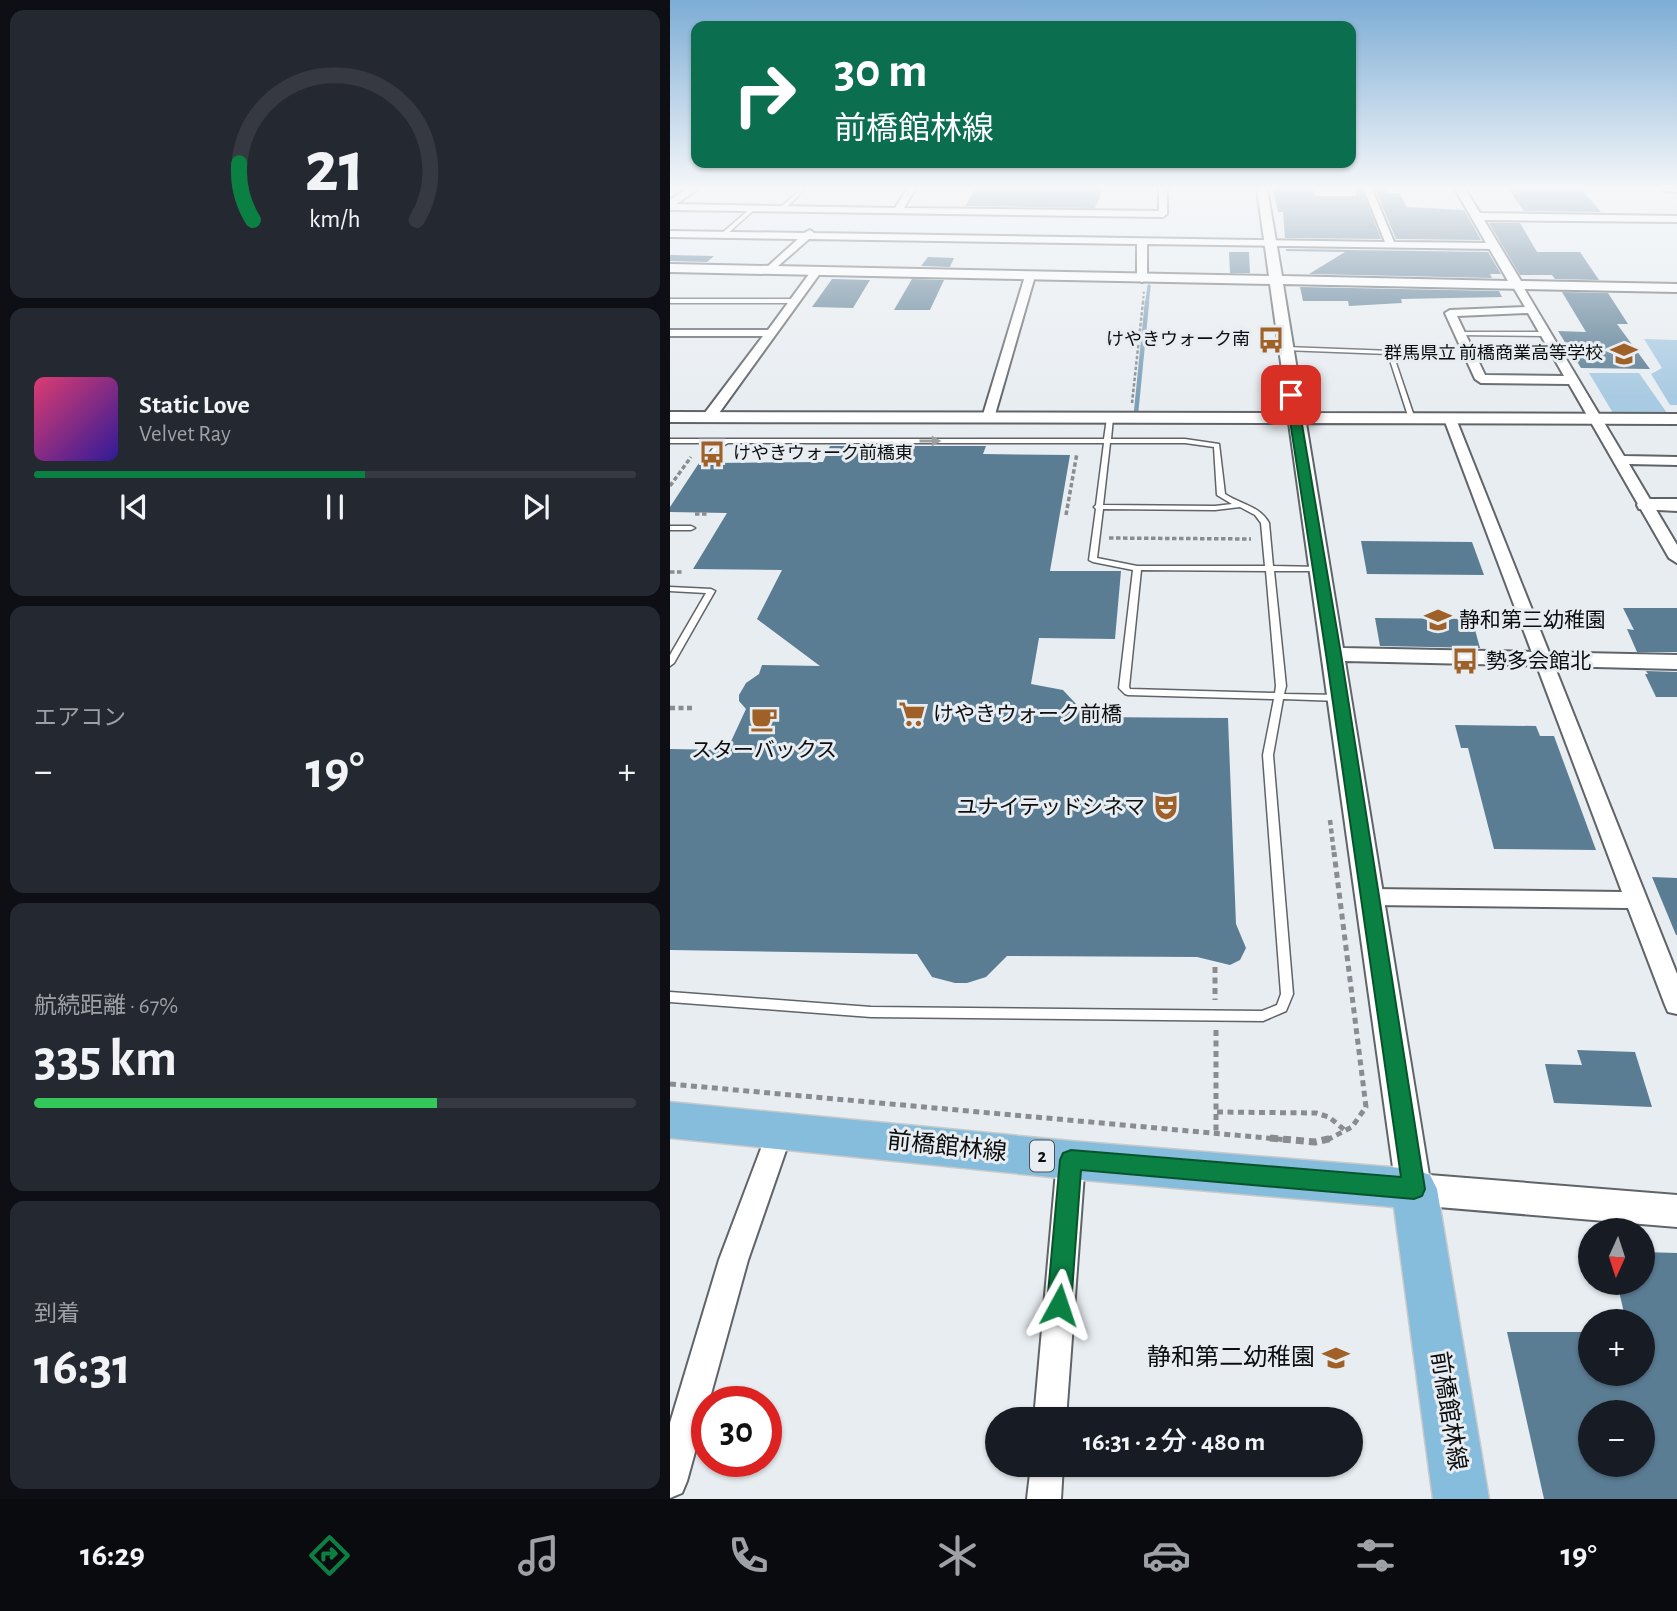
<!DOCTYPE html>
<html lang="ja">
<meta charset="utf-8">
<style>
:root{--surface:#171b24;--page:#242831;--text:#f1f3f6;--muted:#9ea1a6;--line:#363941;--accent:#0b8043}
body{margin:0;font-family:"Alegreya Sans","Noto Sans JP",sans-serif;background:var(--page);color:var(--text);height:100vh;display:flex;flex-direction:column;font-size:26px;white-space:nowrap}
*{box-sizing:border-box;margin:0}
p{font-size:23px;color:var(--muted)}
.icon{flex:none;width:38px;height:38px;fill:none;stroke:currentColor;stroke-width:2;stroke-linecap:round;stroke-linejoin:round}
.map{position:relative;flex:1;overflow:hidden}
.panel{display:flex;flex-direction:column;gap:10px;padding:10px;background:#0d0f14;width:670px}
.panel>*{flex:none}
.top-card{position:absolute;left:21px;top:21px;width:665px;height:147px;border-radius:14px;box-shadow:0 2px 5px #0004;background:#0b6e4f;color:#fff;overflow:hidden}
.needle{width:46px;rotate:183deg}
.tools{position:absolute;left:908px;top:1218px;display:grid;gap:14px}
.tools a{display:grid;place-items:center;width:77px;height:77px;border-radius:50%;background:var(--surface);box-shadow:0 2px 5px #0004;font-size:35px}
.speed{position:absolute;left:21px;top:1386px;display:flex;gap:14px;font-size:35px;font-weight:700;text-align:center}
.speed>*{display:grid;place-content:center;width:91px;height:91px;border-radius:50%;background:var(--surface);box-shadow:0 2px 5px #0004;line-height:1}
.speed .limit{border:10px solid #d22;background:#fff;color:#111}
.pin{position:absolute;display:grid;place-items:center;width:60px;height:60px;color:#fff;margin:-30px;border-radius:14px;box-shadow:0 4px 10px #0006}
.me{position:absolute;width:77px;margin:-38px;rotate:5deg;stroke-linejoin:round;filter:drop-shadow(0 0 5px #0008)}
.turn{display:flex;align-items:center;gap:24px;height:147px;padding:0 28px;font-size:32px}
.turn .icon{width:91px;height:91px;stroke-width:2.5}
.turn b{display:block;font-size:49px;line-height:60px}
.big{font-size:52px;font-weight:600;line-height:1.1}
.panel .tile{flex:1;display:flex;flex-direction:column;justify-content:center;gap:10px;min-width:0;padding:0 24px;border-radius:14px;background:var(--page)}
.panel .dial{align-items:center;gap:0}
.dial svg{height:182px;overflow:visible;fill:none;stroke:var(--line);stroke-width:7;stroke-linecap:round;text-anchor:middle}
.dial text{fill:var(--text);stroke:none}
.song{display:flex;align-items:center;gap:21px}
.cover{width:84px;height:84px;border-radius:10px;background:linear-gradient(135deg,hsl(340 70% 55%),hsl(250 70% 35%))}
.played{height:7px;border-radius:4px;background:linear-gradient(90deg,var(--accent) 55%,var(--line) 55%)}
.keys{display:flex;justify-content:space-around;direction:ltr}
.heat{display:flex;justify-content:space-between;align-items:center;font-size:38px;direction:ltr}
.charge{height:10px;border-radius:5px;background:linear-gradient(90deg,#34c759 67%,var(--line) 0)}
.trip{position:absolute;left:315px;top:1407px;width:378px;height:70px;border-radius:35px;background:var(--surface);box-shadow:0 2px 5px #0004;font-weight:600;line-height:70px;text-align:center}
.dock{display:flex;height:112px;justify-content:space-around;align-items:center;background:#090b0e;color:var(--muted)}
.dock .icon{width:49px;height:49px}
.dock .selected{color:var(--accent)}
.dock b{font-size:32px;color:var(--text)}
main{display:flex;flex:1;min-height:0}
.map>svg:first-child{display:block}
.green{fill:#a8cae2}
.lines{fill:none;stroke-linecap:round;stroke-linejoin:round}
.stream-far1{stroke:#7c9fb8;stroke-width:3.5}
.stream{stroke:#7c9fb8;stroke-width:4.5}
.building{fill:#5b7d94;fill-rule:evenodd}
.service-casing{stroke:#606468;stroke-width:3}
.minor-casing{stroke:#606468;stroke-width:4}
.tertiary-casing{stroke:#606468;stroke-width:4}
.primary-casing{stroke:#cacaca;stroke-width:3}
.path-far5{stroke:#898d8f;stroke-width:2;stroke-dasharray:2.5 2;stroke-linecap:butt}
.path-far4{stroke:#898d8f;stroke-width:2.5;stroke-dasharray:3.5 2;stroke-linecap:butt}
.path-far3{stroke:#898d8f;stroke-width:3.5;stroke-dasharray:4.5 2.5;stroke-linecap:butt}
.path-far2{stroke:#898d8f;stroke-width:4.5;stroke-dasharray:5 3.5;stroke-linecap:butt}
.path-far1{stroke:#898d8f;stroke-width:5;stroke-dasharray:6 4.5;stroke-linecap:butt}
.path{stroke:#898d8f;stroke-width:7;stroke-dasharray:8 5;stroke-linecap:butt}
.service{fill:#fff;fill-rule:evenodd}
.minor{fill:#fff;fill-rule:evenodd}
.tertiary{fill:#fff;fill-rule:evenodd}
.primary{fill:#86bcdc;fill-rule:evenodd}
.oneway{fill:#9e9f9f}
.route{fill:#0b8043;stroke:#07532c;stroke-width:2}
.labels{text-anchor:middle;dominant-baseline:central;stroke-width:6;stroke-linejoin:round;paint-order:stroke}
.far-poi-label{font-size:18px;fill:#0c0e0f;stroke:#e8edf1;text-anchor:end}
.shield{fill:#e8edf1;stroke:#4e5153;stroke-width:2}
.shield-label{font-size:19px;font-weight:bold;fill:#0c0e0f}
.poi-label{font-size:21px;fill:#0c0e0f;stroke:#e8edf1;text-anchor:start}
.near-street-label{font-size:24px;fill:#0c0e0f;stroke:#e8edf1}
.near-poi-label{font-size:24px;fill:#0c0e0f;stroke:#e8edf1;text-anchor:end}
</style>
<main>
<section class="panel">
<div class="tile dial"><svg viewBox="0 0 100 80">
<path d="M14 69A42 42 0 1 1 86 69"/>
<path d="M14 69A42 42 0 0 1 8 44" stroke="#0b8043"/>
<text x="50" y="56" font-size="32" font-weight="700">21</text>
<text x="50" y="72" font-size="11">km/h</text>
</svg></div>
<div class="tile">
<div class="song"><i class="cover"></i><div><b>Static Love</b><p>Velvet Ray</p></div></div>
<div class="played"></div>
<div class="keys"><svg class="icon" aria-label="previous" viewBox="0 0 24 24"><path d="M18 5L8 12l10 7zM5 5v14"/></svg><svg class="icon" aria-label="pause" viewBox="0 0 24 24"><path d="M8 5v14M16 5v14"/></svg><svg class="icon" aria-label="next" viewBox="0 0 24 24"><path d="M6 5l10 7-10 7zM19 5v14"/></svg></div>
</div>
<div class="tile"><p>エアコン</p>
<div class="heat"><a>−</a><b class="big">19°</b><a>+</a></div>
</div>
<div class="tile"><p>航続距離 · 67%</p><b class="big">335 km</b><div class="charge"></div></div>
<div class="tile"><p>到着</p><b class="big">16:31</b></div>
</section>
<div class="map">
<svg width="1007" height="1499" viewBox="0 0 1007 1499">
<rect width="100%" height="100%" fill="#e8edf1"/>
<!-- green -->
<g class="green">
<path d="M974 339 1007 340V405H1000L981 374 992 368Z"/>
<path d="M919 373H969L997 413H943Z"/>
</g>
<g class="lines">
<!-- stream-far1 -->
<path class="stream-far1" d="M477 303 479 286"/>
<!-- stream -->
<path class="stream" d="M466 413 477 302"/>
</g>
<!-- building -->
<g class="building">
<path d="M306 189H433L425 208 295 206Z"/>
<path d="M603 189H643L645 196H686L685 189H692L711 239 615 238 613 212H608Z"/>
<path d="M705 189H715L717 193H729L737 207 794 210 811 240 726 239Z"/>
<path d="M839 190H912L931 212 854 211Z"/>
<path d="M819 223H850L867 252H910L929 280 885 279 882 275H850Z"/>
<path d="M616 249 818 252 831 274H820L822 278 639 274 675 252 616 251Z"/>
<path d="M559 252H579L580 273H560Z"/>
<path d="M0 255 44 256 37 262 0 261Z"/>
<path d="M258 257 284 258 280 267 251 266Z"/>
<path d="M162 279 200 280 183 308 142 307Z"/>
<path d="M242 279 274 280 260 310H224Z"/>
<path d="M630 287 829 291 832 297 731 299 732 303 679 306 678 301H633Z"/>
<path d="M892 292 938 293 958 324H947L980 369 911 368 888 331 916 332Z"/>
<path d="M160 446H316L313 454 400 455 380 571H451L445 639 369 638 361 684 393 690 407 705 413 717 558 718 566 924 576 948 570 960 560 965 527 957 337 956 316 977 297 983H285L262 977 247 954 0 950V749L57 750 76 709 69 701V695L76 683 89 674 92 665 150 666 87 619 112 570 23 569 57 513 0 512V507L29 463 36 467 41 463 153 462Z"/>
<path d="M691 541 802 542 814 575 697 574Z"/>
<path d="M953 608H1007V652H967L957 629 964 630Z"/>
<path d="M705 618 802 619 810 648 710 646Z"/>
<path d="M976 671 1007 672V697H986L975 674H978Z"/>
<path d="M785 725 866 726 870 736H884L926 850 824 849 798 748H791Z"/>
<path d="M982 877 1007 878V935H1006Z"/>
<path d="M907 1050 965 1052 982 1107 884 1103 875 1064 912 1065Z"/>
<path d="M973 1252 1007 1253V1499H874L837 1332H920V1374H973V1321H956L947 1283H973ZM920 1412H973V1465H920Z"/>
</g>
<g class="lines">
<!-- service casing -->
<g class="service-casing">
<g id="service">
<path d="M131 189H135L114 210H110V208Z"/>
<path d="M81 208 85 209 55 236H51V234Z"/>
<path d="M0 299H123L126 301 123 303H0Z"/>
<path d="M787 332H876L879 334 876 336 789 335 787 334Z"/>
<path d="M616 347 722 351 745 419 742 421 739 419 718 354 614 350V348Z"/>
<path d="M440 416 443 418 441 439H515L549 444 555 494C570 504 590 506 599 523L603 566 650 567 654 569 650 571H604L616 686 614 694 670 695 675 698 670 701 613 699 603 755 623 994 616 1011 593 1021 201 1017 0 1002V992L201 1007 592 1011 607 1005 611 994 593 755 604 699 458 695 455 694 449 688 463 570 423 562 419 560 426 509 424 507 426 505 434 443H58L48 449 37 464 35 465 32 463 44 447 49 443H0V439H434L437 418ZM440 443H515L544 447 547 495 562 504 545 506 433 505ZM570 507 585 515 591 523 595 566H467L427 558 433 509 545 510ZM471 570 596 571 606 686 605 693 460 689 459 687Z"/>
<path d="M0 526H21L25 528 21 530H0Z"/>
<path d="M0 587 41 589 45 591 4 663 0 666V655L36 593 0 591Z"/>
</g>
</g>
<!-- minor casing -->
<g class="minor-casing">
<g id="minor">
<path d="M237 189H245L234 208 489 211V189H497V214L493 217 0 210V204L225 208Z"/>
<path d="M694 189H702L724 242 825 243 830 246 825 249 477 244V279L472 282 467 279V244L139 239 100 273 95 270 96 268 128 239 0 237V231L134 233 140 230 144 233 715 242Z"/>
<path d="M142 270 151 272 44 420H34V414L93 336H0V330H98Z"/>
<path d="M360 273 365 276 324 418 323 421H313L312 418 355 276Z"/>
<path d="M847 282 852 285 954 456 1007 457V465L959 464 1007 545V563L999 558 899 384 811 383 805 379 775 313 780 310 855 307 842 285ZM858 313 894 376 815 375 787 316Z"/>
<path d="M780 415 786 419 1007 974V1014L998 1012 995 1005 958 908 700 905 692 903 689 897 692 891 700 889 952 892 774 419Z"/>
<path d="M110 1119 119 1122 123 1130 78 1260 17 1481 12 1493 0 1498V1423L49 1260 101 1122Z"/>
<path d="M401 1148 411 1152 415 1160 396 1419H364L387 1160 391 1152Z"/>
<path d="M361 1465H393L391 1499H357Z"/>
</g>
</g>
<!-- tertiary casing -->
<g class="tertiary-casing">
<g id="tertiary">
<path d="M16 189H28L0 208V200Z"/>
<path d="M587 189H597L612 276 838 281 785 189H795L810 213 1007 216V222L814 220 851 281 1007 284V292L613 284 634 413 1007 414V424L636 423 673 648 1007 655V669L675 661 759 1175 1007 1195V1227L744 1205 732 1200 726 1189 619 423 0 422V412L618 413 600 284 0 272V264L599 276Z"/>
<path d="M994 189H1007V192L995 191Z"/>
<path d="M976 499H1007V511L969 509 967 505 969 501Z"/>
</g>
</g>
<!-- primary casing -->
<g class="primary-casing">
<path id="primary" d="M0 1102 401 1141 744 1169 760 1175 767 1189 819 1499H763L724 1207 401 1179 0 1138Z"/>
</g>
<!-- path-far5 -->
<path class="path-far5" d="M473 303 474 290"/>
<!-- path-far4 -->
<path class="path-far4" d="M462 403 473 302"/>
<!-- path-far3 -->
<g class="path-far3">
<path d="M0 486 21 457"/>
<path d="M25 514H39"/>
<path d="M396 515 407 453"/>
<path d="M439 538 581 539"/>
<path d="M0 572H12"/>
</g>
<!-- path-far2 -->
<g class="path-far2">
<path d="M0 708H23"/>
<path d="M660 820 664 854"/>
</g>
<!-- path-far1 -->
<g class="path-far1">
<path d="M545 967V1000"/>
<path d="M546 1030V1134"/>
<path d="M0 1084 619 1140"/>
<path d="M547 1112 646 1113 659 1117 677 1132"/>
<path d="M657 1140 682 1127 696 1107 664 852"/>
</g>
<!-- path -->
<path class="path" d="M600 1138 645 1142 663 1138"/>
<!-- service -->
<use href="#service" class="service"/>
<!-- minor -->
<use href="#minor" class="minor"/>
<!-- tertiary -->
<use href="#tertiary" class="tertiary"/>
<!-- primary -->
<use href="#primary" class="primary"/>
</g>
<!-- one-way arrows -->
<defs><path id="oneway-solid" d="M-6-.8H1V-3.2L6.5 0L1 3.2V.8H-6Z" transform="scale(1.75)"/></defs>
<use class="oneway" href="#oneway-solid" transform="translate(260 441)"/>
<!-- sky -->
<linearGradient id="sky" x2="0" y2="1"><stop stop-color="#7dacd5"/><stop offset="0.47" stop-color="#f5f7f9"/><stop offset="1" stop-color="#f5f7f9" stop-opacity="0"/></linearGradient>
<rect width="1007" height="399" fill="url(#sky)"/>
<!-- route -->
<path class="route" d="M621 392 627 395 671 654 755 1189 752 1196 744 1199 411 1170 401 1305 398 1314 389 1317 380 1314 377 1305 390 1160 393 1153 401 1150 731 1177 656 654 616 395Z"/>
<!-- icons -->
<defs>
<g id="bus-bare" transform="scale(2.1)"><path d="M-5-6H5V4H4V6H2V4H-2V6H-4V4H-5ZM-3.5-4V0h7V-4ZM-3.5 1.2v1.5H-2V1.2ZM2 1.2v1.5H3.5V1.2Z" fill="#a06128" stroke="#e8edf1" stroke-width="2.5" paint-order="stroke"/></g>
<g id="school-bare" transform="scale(2.1)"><path d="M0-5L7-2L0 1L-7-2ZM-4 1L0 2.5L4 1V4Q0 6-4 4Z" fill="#a06128" stroke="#e8edf1" stroke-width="2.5" paint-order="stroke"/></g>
<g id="supermarket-bare" transform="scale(2.1)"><path d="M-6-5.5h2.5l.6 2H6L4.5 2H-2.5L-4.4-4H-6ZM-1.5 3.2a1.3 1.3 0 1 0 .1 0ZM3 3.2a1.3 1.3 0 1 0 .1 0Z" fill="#a06128" stroke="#e8edf1" stroke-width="2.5" paint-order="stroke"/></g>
<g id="cafe-bare" transform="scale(2.1)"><path d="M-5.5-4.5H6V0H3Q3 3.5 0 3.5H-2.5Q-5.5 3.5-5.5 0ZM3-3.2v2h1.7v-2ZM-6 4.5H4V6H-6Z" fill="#a06128" stroke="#e8edf1" stroke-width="2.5" paint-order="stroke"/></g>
<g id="theatre-bare" transform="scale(2.1)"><path d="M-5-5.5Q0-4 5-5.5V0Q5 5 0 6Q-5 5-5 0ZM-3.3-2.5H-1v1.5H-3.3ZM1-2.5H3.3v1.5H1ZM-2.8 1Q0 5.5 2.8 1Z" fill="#a06128" stroke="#e8edf1" stroke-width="2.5" paint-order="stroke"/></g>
</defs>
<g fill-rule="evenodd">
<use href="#bus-bare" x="601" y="340"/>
<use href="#school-bare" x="954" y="354"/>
<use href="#bus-bare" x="42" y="454"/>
<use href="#school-bare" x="768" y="620"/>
<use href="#bus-bare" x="795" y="661"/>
<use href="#supermarket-bare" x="242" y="714"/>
<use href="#cafe-bare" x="94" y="719"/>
<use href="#theatre-bare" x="496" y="807"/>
<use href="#school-bare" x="666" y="1358"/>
</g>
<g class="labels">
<!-- far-poi labels -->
<g class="far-poi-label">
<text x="580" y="340">けやきウォーク南</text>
<text x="933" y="354">群馬県立 前橋商業高等学校</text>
<text x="63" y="454" text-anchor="start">けやきウォーク前橋東</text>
</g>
<!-- shield labels -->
<rect class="shield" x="360" y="1140.5" width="24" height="31" rx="5"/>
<g class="shield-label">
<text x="372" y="1156">2</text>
</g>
<!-- poi labels -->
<g class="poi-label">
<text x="789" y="620">静和第三幼稚園</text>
<text x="816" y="661">勢多会館北</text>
<text x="263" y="714">けやきウォーク前橋</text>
<text x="94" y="750" text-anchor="middle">スターバックス</text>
<text x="475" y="807" text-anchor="end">ユナイテッドシネマ</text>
</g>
<!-- near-street labels -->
<g class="near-street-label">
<text transform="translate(277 1147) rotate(6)">前橋館林線</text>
<text transform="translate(778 1411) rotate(81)">前橋館林線</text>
</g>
<!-- near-poi labels -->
<g class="near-poi-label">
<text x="645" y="1358">静和第二幼稚園</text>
</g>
</g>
</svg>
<div class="tools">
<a><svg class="needle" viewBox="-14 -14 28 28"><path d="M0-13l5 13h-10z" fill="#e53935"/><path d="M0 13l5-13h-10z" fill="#9ea1a6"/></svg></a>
<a>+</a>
<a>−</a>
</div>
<div class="speed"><div class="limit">30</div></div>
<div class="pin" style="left:621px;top:395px;background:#d93025"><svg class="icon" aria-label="arrive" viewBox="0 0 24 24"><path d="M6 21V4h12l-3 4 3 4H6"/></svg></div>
<svg class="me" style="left:389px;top:1305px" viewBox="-20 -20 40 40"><path d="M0-17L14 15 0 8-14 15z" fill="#0b8043" stroke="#fff" stroke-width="4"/></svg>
<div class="trip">16:31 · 2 分 · 480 m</div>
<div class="top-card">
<div class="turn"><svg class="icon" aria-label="right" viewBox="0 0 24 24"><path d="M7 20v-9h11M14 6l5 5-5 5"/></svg><div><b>30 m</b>前橋館林線</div></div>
</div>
</div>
</main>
<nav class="dock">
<b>16:29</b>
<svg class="icon selected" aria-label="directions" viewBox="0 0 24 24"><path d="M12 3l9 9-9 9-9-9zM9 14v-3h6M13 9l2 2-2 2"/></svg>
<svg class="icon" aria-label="music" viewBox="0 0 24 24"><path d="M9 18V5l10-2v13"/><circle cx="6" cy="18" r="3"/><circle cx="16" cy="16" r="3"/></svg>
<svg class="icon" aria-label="phone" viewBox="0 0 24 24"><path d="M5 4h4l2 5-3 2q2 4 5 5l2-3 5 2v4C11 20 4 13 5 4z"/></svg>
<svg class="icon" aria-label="climate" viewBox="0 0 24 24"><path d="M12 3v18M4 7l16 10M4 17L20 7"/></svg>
<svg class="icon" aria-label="car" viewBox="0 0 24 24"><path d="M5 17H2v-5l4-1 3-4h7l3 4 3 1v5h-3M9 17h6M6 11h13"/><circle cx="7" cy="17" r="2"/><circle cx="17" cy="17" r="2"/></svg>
<svg class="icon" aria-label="filters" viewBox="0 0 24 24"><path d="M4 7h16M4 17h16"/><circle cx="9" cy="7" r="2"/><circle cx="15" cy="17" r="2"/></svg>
<b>19°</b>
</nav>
